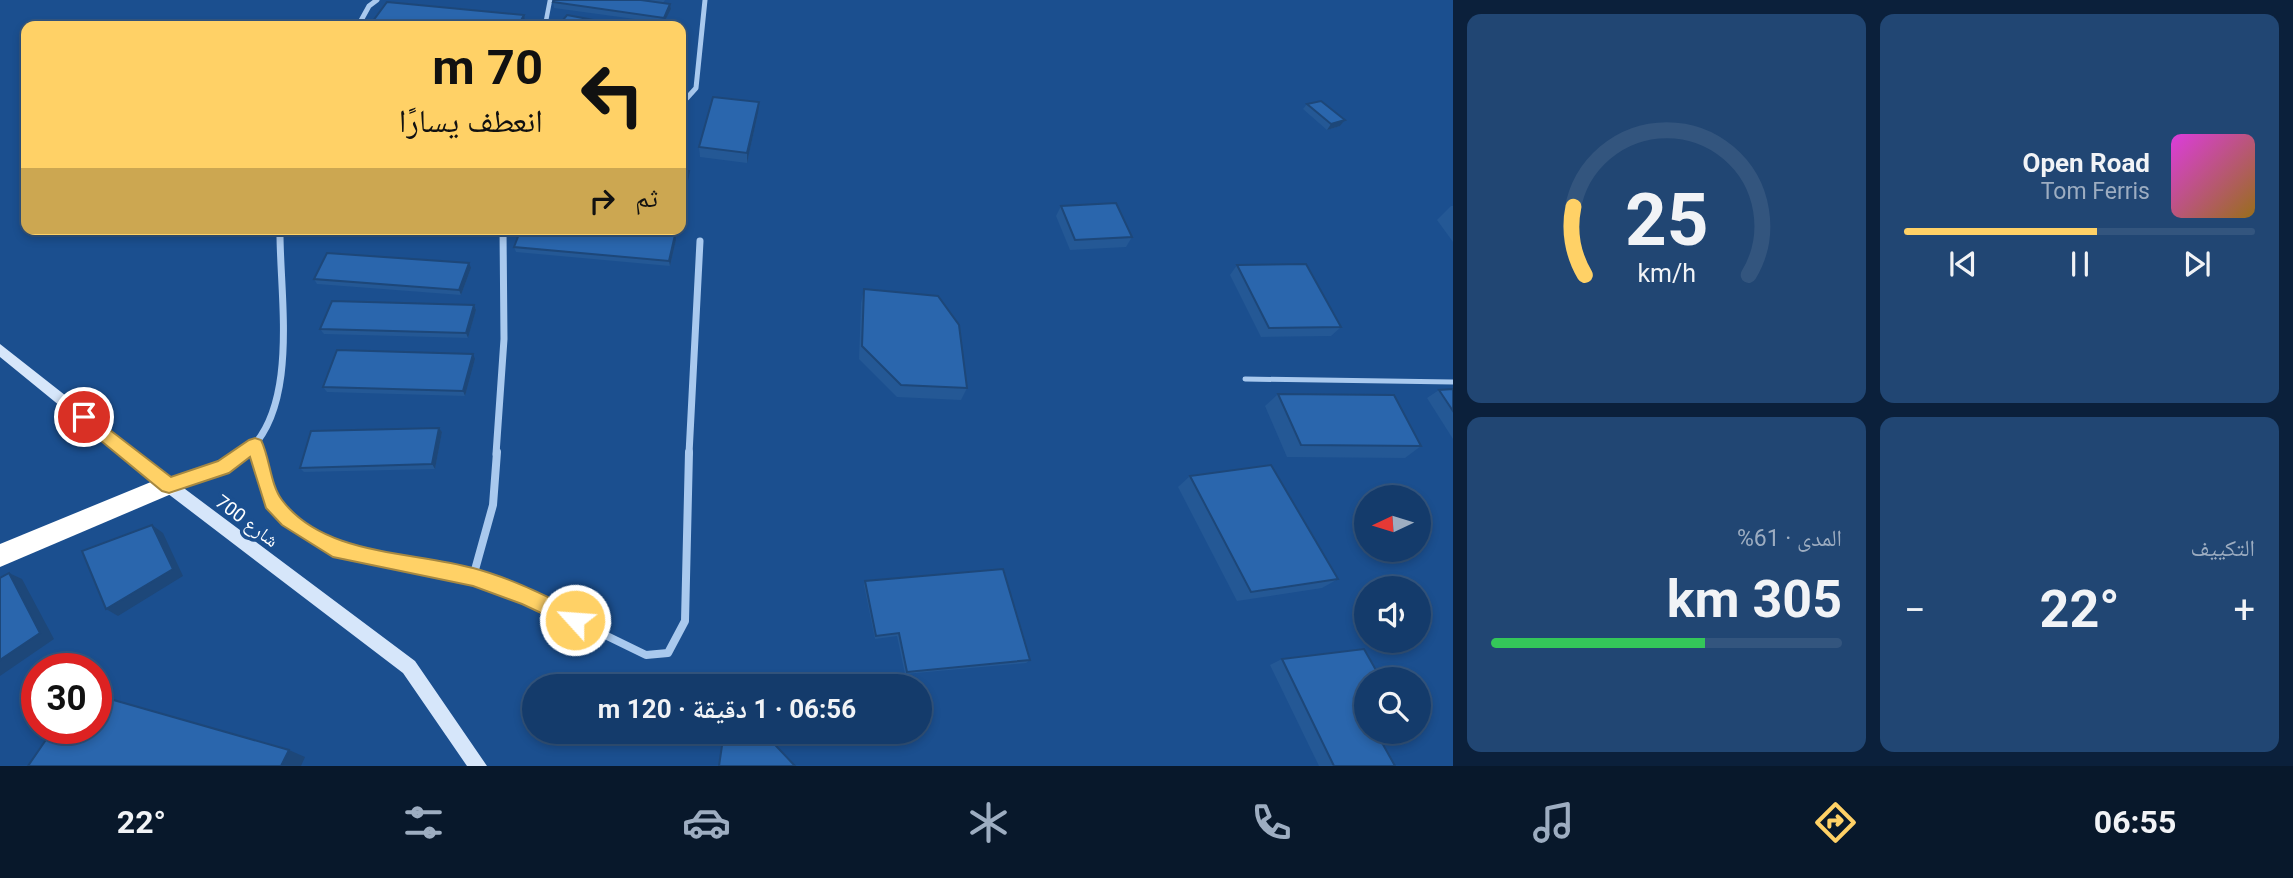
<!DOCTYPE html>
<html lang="ar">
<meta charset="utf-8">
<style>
:root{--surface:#143b6b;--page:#214673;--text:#f1f3f6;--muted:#9dadc1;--line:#33557e;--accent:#ffd166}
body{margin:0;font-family:Roboto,"Noto Naskh Arabic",sans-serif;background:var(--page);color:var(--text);direction:rtl;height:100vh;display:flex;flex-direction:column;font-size:26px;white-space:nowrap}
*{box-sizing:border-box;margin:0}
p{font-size:23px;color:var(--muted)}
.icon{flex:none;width:38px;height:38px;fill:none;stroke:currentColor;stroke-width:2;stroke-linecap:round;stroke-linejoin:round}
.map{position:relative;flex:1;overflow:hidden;direction:ltr}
.sheet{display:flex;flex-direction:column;gap:14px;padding:14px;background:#0b203b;width:840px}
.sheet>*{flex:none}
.hud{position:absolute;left:21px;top:21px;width:665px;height:214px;border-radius:14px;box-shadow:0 4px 10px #0003,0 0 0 2px var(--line);direction:rtl;background:#ffd166;color:#111;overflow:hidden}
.needle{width:46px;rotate:266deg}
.fabs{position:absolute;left:1354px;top:485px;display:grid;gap:14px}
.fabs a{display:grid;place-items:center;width:77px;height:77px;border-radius:50%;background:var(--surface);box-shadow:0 4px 10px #0003,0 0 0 2px var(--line);font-size:35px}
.speed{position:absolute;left:21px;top:653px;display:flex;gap:14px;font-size:35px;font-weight:700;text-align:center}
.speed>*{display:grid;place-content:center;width:91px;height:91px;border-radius:50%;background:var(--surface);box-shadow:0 4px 10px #0003,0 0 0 2px var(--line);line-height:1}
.speed .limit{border:10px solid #d22;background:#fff;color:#111}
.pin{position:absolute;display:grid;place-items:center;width:60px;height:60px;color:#fff;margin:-30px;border:4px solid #fff;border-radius:50%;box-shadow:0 2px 7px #0007}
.me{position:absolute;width:77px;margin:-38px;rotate:296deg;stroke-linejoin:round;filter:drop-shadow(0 0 5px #0008)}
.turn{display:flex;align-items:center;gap:24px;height:147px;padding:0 28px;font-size:32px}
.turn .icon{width:91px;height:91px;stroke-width:2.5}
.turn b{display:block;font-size:49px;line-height:60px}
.then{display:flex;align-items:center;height:66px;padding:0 28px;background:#0003;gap:14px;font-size:26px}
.big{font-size:52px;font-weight:700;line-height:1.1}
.sheet .card{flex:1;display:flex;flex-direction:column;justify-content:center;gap:10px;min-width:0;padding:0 24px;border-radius:14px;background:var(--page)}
.sheet .dial{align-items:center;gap:0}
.dial svg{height:182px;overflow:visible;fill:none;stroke:var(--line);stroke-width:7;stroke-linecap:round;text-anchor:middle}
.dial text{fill:var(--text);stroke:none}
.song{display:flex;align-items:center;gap:21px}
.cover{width:84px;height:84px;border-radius:10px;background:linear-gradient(135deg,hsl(300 70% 55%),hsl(40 70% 35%))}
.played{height:7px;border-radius:4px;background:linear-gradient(90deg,var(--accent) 55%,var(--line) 55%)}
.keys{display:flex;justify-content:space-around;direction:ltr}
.heat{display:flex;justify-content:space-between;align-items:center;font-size:38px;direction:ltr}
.charge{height:10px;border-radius:5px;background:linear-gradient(90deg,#34c759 61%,var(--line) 0)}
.sheet .tiles{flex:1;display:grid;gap:14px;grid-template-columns:repeat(2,1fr)}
.trip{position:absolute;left:522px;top:674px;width:410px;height:70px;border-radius:35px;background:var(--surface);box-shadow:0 4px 10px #0003,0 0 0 2px var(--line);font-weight:700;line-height:70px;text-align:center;direction:rtl}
.tabs{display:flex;height:112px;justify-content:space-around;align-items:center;background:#08182b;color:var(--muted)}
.tabs .icon{width:49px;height:49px}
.tabs .active{color:var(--accent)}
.tabs b{font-size:32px;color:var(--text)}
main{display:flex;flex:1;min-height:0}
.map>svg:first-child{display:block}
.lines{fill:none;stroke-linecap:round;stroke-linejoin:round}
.service-far1{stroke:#a9c9ee;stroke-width:4.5}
.service{stroke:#a9c9ee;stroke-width:5}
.minor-far2{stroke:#a9c9ee;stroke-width:5}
.minor-far1{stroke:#a9c9ee;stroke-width:7}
.minor{stroke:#a9c9ee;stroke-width:8}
.secondary{fill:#d6e6fa;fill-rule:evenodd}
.motorway{fill:#fff;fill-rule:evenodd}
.wall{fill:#245895}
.shaded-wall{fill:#1d4779}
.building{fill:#2a66ad;stroke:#1d4779;stroke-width:2}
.route{fill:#ffd166;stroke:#a68842;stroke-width:2}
.labels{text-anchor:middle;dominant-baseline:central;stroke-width:7;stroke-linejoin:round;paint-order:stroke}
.street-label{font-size:19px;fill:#fff;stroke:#1b4f8f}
</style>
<main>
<section class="sheet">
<div class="tiles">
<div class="card">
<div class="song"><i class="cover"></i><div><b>Open Road</b><p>Tom Ferris</p></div></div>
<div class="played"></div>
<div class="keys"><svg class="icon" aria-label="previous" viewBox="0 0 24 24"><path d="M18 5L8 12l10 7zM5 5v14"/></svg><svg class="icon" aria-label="pause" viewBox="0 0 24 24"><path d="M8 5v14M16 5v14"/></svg><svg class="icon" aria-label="next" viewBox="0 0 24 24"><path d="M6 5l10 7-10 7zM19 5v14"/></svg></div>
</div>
<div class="card dial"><svg viewBox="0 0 100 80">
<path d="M14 69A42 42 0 1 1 86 69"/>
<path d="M14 69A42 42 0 0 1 9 39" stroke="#ffd166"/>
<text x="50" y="56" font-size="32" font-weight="700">25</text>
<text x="50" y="72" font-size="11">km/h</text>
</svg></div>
<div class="card"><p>التكييف</p>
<div class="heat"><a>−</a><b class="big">22°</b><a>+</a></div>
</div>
<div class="card"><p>المدى · 61%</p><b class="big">305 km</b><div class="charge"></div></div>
</div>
</section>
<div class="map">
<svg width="1453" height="766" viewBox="0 0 1453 766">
<rect width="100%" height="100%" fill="#1b4f8f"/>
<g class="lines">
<!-- service-far1 -->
<path class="service-far1" d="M545 26 550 0"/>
<!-- service -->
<path class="service" d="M1245 379 1453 382"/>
<!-- minor-far2 -->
<g class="minor-far2">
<path d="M358 26 369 6 377 0"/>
<path d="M681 99 687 98 696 88 705 0"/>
</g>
<!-- minor-far1 -->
<g class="minor-far1">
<path d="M255 445 258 454"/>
<path d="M245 454C301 408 279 292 280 229"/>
<path d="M496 454 504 339 503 229"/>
<path d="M689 454 700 241"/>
</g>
<!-- minor -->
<g class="minor">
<path d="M257 452 272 502 288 519 340 552 473 577 527 597 646 655 668 653 685 621 689 452"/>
<path d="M169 485 215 470 247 452"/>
<path d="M473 577 493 505 497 452"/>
</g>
<!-- secondary -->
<path class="secondary" d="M0 344 173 480 415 661 487 766H467L403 673 163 490 0 357Z"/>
<!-- motorway -->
<path class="motorway" d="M168 475 176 478 179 485 176 492 0 567V544Z"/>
</g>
<!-- wall -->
<g class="wall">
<path d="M554 0H665L663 3 670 4 671 9 664 23 554 8 553 2Z"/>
<path d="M373 21H525L522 26H367L374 23Z"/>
<path d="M1307 104 1345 120 1340 126 1327 130 1303 109Z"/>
<path d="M758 113 747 163 700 157 699 147Z"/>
<path d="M1061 206 1132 237 1126 247 1070 250 1056 216Z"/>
<path d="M1451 206H1453V242L1437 220Z"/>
<path d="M627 229H680L679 233Z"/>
<path d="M676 240 670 266 516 252 514 247Z"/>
<path d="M1237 265 1341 327 1331 336 1261 337 1230 275Z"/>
<path d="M471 268 461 295 317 284 314 279Z"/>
<path d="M864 289 967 388 961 400 897 397 859 359 861 303Z"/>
<path d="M474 305 476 310 468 338 324 334 320 329Z"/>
<path d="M475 359 465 396 327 392 323 387Z"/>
<path d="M1453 389V439L1427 398 1439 390Z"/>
<path d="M1278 394 1421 446 1405 458 1287 457 1265 406Z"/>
<path d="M439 428 442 432 435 469 304 472 300 468Z"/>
<path d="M1190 476 1338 579 1322 588 1237 601 1178 487Z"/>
<path d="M865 581 1030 660 1026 663 905 674 897 636 875 639 864 585Z"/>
<path d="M1282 659 1367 679V732L1395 766H1319L1270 665Z"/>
</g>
<!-- shaded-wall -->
<g class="shaded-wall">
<path d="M670 4 671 9 664 23V18Z"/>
<path d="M524 15 525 21 522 26H518Z"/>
<path d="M759 102 758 113 747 163V153Z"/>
<path d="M1345 120 1340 126 1327 130 1331 124Z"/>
<path d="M689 171V176L683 201V196Z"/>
<path d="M675 235 676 240 670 266 669 261Z"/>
<path d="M469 263 471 268 461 295 459 290Z"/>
<path d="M474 305 476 310 468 338 466 333Z"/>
<path d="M473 354 475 359 465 396 463 391Z"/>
<path d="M439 428 442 432 435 469 432 464Z"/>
<path d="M152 525 163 533 183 576 118 616 106 609Z"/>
<path d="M9 573 22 579 54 639 0 676V660Z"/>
<path d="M289 750 305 757 301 766H281Z"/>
</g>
<!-- building -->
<g class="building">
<path d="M554 0H641L670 4 664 18 553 2Z"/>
<path d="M387 2 524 15 518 26H428L373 21Z"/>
<path d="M567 15 625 26H558Z"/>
<path d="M370 23 401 26H367Z"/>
<path d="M713 97 759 102 747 153 699 147Z"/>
<path d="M1321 101 1345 120 1331 124 1307 104Z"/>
<path d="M681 170 689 171 683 196H681Z"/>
<path d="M681 203H683L681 218Z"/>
<path d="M1116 203 1132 237 1075 240 1061 206Z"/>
<path d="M521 229H611L675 235 669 261 514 247Z"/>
<path d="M327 253 469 263 459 290 314 279Z"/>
<path d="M1306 264 1341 327 1269 328 1237 265Z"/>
<path d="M864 289 938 296 959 325 967 388 901 385 862 346Z"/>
<path d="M332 301 474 305 466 333 320 329Z"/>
<path d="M337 350 473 354 463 391 323 387Z"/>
<path d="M1453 389V411L1439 390Z"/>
<path d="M1278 394 1394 395 1421 446 1301 445Z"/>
<path d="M439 428 432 464 300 468 311 431Z"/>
<path d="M1271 465 1338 579 1251 592 1190 476Z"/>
<path d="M152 525 173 569 106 609 82 551Z"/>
<path d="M1003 569 1030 660 907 672 899 633 876 636 865 581Z"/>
<path d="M9 573 40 633 0 660V578Z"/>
<path d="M1364 649 1381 679H1367V732H1376L1395 766H1334L1282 659Z"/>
<path d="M96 695 289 750 281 766H28L54 728H96Z"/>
<path d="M724 732H763L795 766H719Z"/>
</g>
<!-- route -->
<path class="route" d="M84 410 171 477 218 461 249 440 255 438 261 440C270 458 270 484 282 500 324 556 412 551 473 568 511 578 546 596 581 613L584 620 581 627 575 629 522 604 473 586 333 557 282 525 266 508 250 457 229 473 169 493 162 491 78 422 76 417 78 412Z"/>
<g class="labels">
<!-- street labels -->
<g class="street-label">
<text transform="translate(247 521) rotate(37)">شارع 700</text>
</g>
</g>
</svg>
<div class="fabs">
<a><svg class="needle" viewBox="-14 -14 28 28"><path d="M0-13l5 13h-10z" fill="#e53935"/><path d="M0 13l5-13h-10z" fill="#9dadc1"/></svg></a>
<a><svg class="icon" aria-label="sound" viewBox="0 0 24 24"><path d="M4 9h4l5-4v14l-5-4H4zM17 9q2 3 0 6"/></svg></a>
<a><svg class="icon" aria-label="search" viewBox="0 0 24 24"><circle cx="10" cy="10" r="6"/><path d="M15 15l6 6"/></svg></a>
</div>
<div class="speed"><div class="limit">30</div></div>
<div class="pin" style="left:84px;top:417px;background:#d93025"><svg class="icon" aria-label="arrive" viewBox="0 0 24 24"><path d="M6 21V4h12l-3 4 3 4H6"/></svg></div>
<svg class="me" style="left:575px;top:620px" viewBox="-20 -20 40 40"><circle r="17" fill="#ffd166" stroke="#fff" stroke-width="3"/><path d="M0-11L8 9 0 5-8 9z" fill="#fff"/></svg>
<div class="trip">06:56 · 1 دقيقة · 120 m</div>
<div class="hud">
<div class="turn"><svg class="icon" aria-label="left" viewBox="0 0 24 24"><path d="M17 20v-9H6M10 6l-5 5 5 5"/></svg><div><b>70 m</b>انعطف يسارًا</div></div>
<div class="then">ثم<svg class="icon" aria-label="right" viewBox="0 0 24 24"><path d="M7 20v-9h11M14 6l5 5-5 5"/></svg></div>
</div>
</div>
</main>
<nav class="tabs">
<b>06:55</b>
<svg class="icon active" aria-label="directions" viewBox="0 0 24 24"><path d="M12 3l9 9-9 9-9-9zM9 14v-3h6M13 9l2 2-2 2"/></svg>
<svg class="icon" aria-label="music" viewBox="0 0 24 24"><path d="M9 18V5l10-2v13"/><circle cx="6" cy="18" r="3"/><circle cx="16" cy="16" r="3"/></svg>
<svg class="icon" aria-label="phone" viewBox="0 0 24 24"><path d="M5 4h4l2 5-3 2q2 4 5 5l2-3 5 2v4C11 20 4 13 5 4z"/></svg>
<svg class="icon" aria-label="climate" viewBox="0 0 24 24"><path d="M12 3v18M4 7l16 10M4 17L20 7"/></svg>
<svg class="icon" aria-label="car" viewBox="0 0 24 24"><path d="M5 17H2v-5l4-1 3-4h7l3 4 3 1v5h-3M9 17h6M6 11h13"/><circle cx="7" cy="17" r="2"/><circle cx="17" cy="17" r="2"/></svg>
<svg class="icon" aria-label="filters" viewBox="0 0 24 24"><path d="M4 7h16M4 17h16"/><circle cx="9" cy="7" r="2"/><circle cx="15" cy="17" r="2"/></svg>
<b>22°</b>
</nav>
